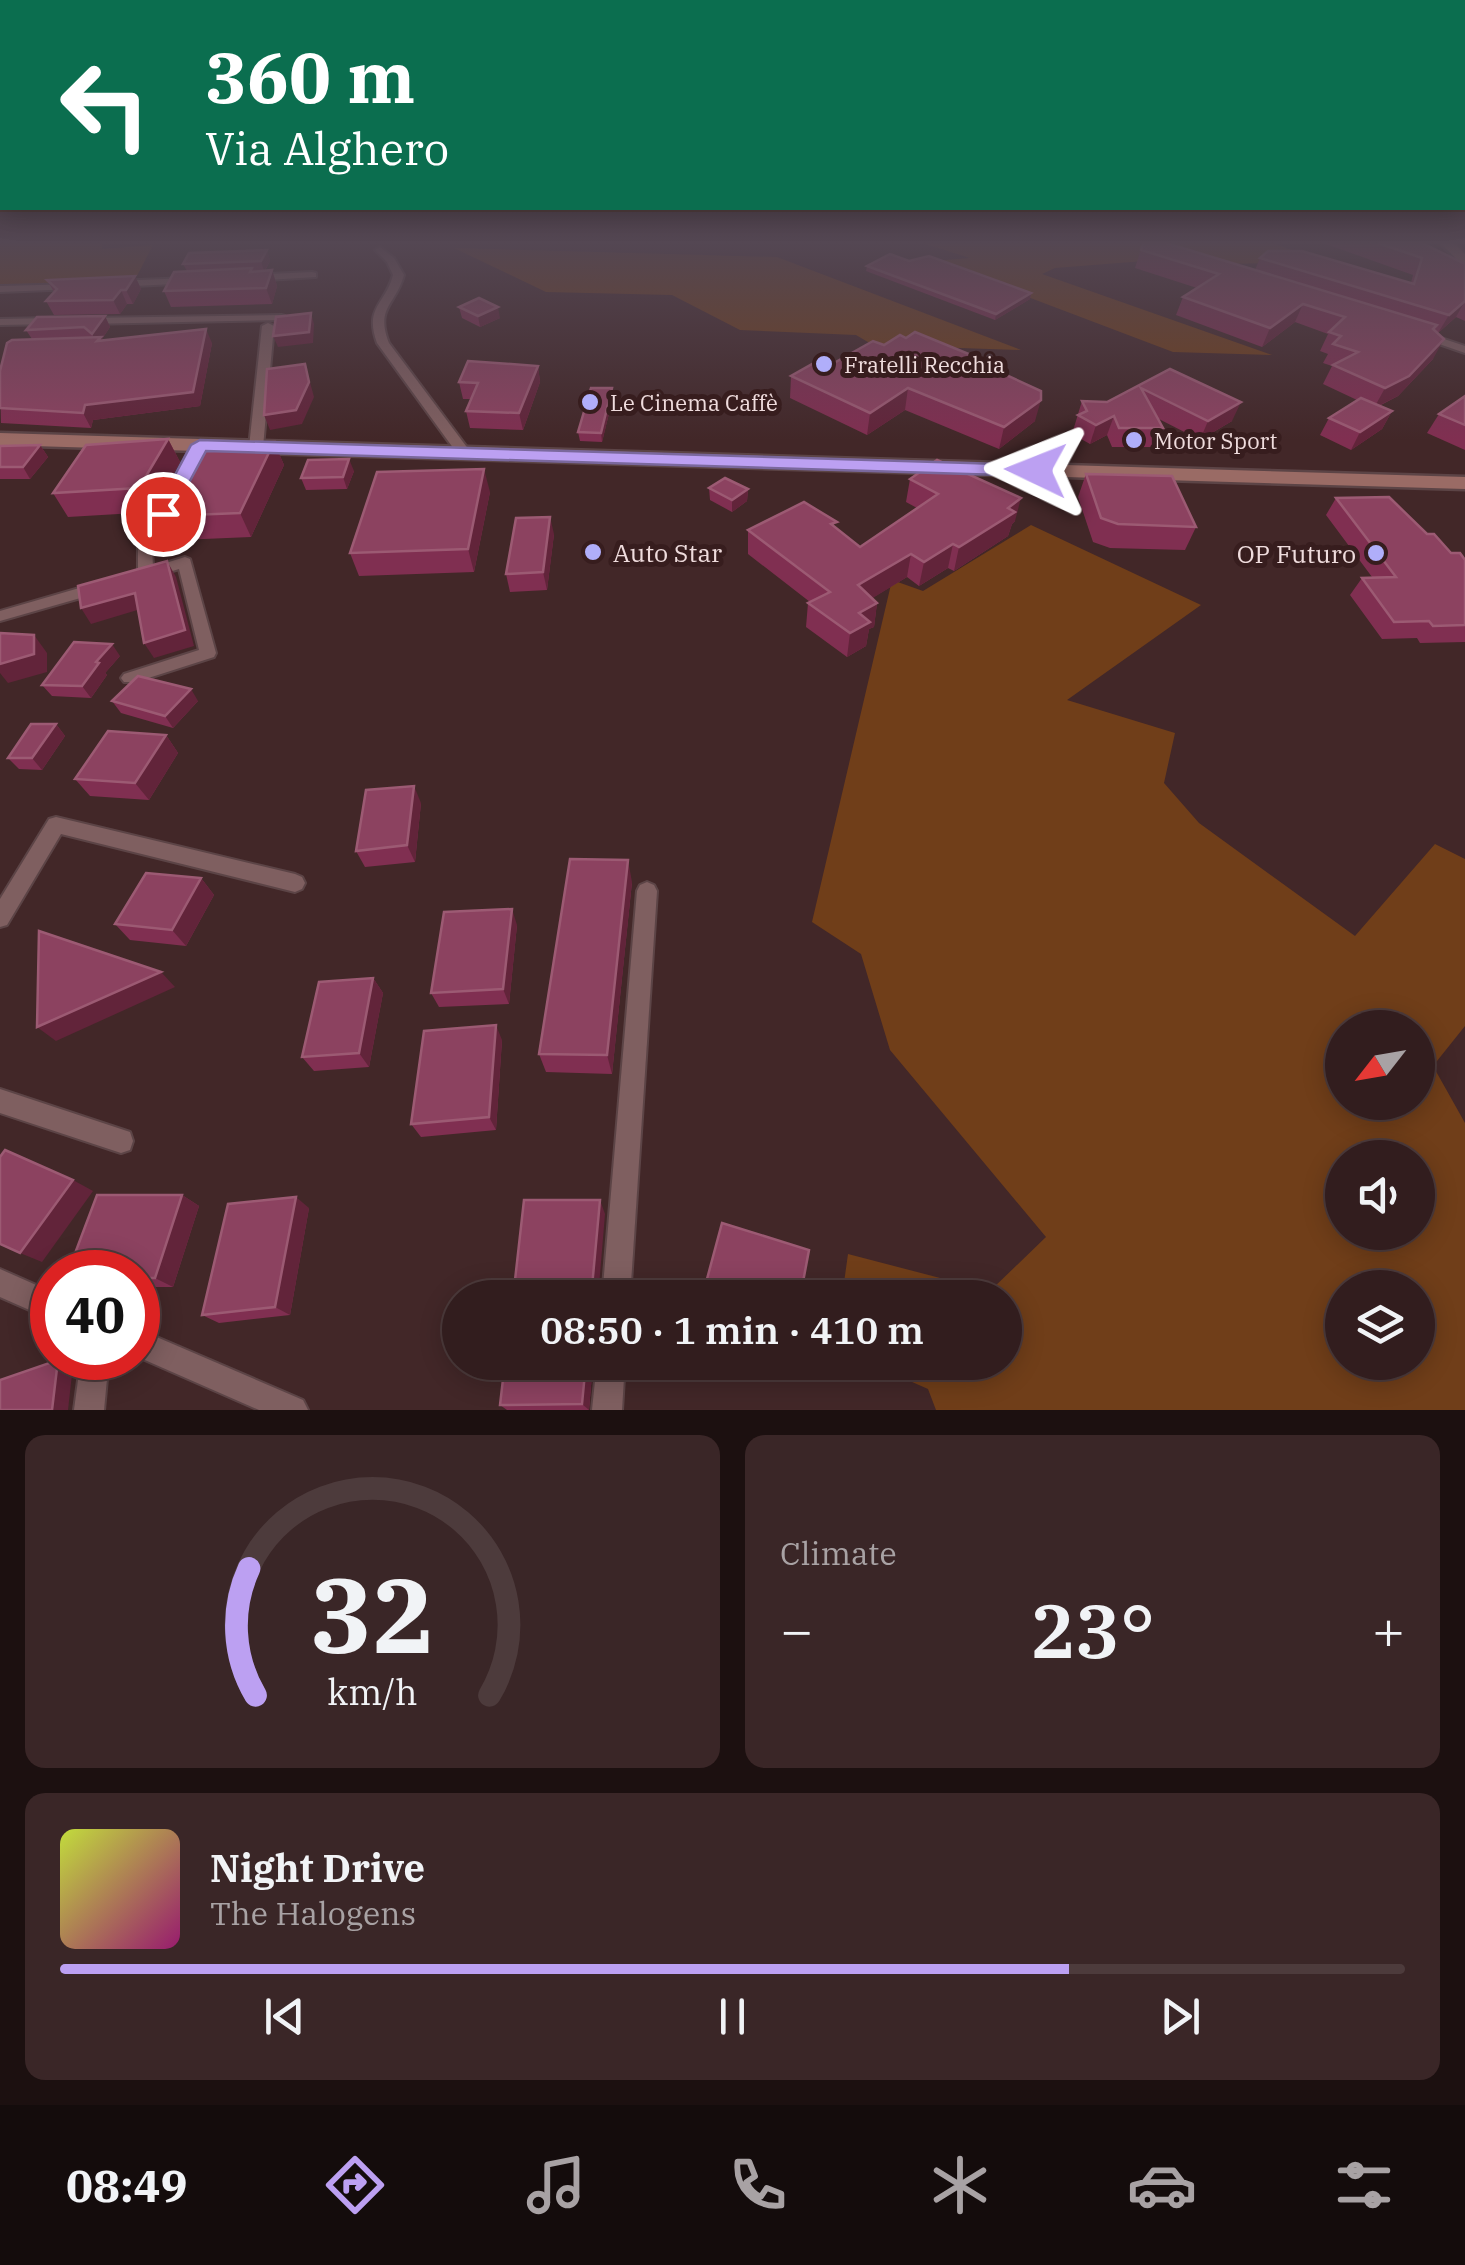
<!DOCTYPE html>
<meta charset="utf-8">
<style>
:root{--surface:#321d1e;--page:#3a2627;--text:#f1f3f6;--muted:#a8a2a4;--line:#4d3b3c;--accent:#bca0f2}
body{margin:0;font-family:"IBM Plex Serif",serif;background:var(--page);color:var(--text);height:100vh;display:flex;flex-direction:column;font-size:38px;white-space:nowrap}
*{box-sizing:border-box;margin:0}
p{font-size:32px;color:var(--muted)}
.icon{flex:none;width:55px;height:55px;fill:none;stroke:currentColor;stroke-width:2;stroke-linecap:round;stroke-linejoin:round}
.map{position:relative;height:1410px;overflow:hidden}
.panel{display:flex;flex-direction:column;gap:25px;padding:25px;background:#1c1010;flex:1}
.panel>*{flex:none}
.top-card{position:absolute;left:0px;top:0px;width:1465px;height:210px;box-shadow:0 5px 25px #0003,0 0 0 2px var(--line);background:#0b6e4f;color:#fff;overflow:hidden}
.needle{width:65px;rotate:239deg}
.buttons{position:absolute;left:1325px;top:1010px;display:grid;gap:20px}
.buttons a{display:grid;place-items:center;width:110px;height:110px;border-radius:50%;background:var(--surface);box-shadow:0 5px 25px #0003,0 0 0 2px var(--line);font-size:50px}
.speed{position:absolute;left:30px;top:1250px;display:flex;gap:20px;font-size:50px;font-weight:700;text-align:center}
.speed>*{display:grid;place-content:center;width:130px;height:130px;border-radius:50%;background:var(--surface);box-shadow:0 5px 25px #0003,0 0 0 2px var(--line);line-height:1}
.speed .limit{border:15px solid #d22;background:#fff;color:#111}
.pin{position:absolute;display:grid;place-items:center;width:85px;height:85px;color:#fff;margin:-42px;border:5px solid #fff;border-radius:50%;box-shadow:0 2px 10px #0007}
.me{position:absolute;width:110px;margin:-55px;rotate:272deg;stroke-linejoin:round;filter:drop-shadow(0 0 8px #0008)}
.turn{display:flex;align-items:center;gap:35px;height:210px;padding:0 40px;font-size:45px}
.turn .icon{width:130px;height:130px;stroke-width:2.5}
.turn b{display:block;font-size:70px;line-height:85px}
.big{font-size:75px;font-weight:600;line-height:1.1}
.panel .card{flex:1;display:flex;flex-direction:column;justify-content:center;gap:15px;min-width:0;padding:0 35px;border-radius:20px;background:var(--page)}
.panel .dial{align-items:center;gap:0}
.dial svg{height:260px;overflow:visible;fill:none;stroke:var(--line);stroke-width:7;stroke-linecap:round;text-anchor:middle}
.dial text{fill:var(--text);stroke:none}
.song{display:flex;align-items:center;gap:30px}
.cover{width:120px;height:120px;border-radius:15px;background:linear-gradient(135deg,hsl(70 70% 55%),hsl(320 70% 35%))}
.played{height:10px;border-radius:5px;background:linear-gradient(90deg,var(--accent) 75%,var(--line) 75%)}
.keys{display:flex;justify-content:space-around;direction:ltr}
.heat{display:flex;justify-content:space-between;align-items:center;font-size:55px;direction:ltr}
.panel .tiles{flex:1;display:grid;gap:25px;grid-template-columns:1fr 1fr}
.card:last-child{grid-column:span 2}
.trip{position:absolute;left:442px;top:1280px;width:580px;height:100px;border-radius:50px;background:var(--surface);box-shadow:0 5px 25px #0003,0 0 0 2px var(--line);font-weight:600;line-height:100px;text-align:center}
.dock{display:flex;height:160px;justify-content:space-around;align-items:center;background:#140c0c;color:var(--muted)}
.dock .icon{width:70px;height:70px}
.dock .on{color:var(--accent)}
.dock b{font-size:45px;color:var(--text)}
.map>svg:first-child{display:block}
.green{fill:#703e19;fill-rule:evenodd}
.lines{fill:none;stroke-linecap:round;stroke-linejoin:round}
.street-casing{stroke:#5c4446;stroke-width:4}
.secondary-casing{stroke:#5c4446;stroke-width:5}
.street{fill:#7f5f60;fill-rule:evenodd}
.secondary{fill:#9a6b65;fill-rule:evenodd}
.wall{fill:#802f51}
.shaded-wall{fill:#62243a}
.building{fill:#8c4260;stroke:#9c5a73;stroke-width:2.5}
.route{fill:#bca0f2;stroke:#7a689d;stroke-width:2.5}
.poi-dot{fill:#b0aefa;stroke:#371d1e;stroke-width:4}
.labels{text-anchor:middle;dominant-baseline:central;stroke-width:10;stroke-linejoin:round;paint-order:stroke}
.far-poi-label{font-size:22px;fill:#efdcdd;stroke:#371d1e;text-anchor:start}
.poi-label{font-size:25px;fill:#efdcdd;stroke:#371d1e;text-anchor:start}
</style>
<div class="map">
<svg width="1465" height="1410" viewBox="0 0 1465 1410">
<rect width="100%" height="100%" fill="#422728"/>
<!-- green -->
<g class="green">
<path d="M0 243H102V249L153 245 137 276 110 282 0 286Z"/>
<path d="M922 243H1273L1322 262 1224 264 1208 256 1055 268 1042 274 1272 355 1173 352 933 261 970 258Z"/>
<path d="M454 248 777 257 1021 350 873 345 856 335 740 330 672 295 546 292Z"/>
<path d="M1031 525 1201 605 1067 700 1175 733 1164 783 1199 823 1355 936 1435 844 1465 859V1026L1433 1066 1465 1123V1410H936L928 1389 869 1363 1005 1362V1298L842 1297 848 1254 990 1291 1046 1237 890 1050 861 954 812 922 892 580 923 591ZM1342 1028H1418V1102H1342ZM1342 1158H1418V1232H1342ZM1342 1288H1418V1362H1342Z"/>
</g>
<g class="lines">
<!-- street casing -->
<g class="street-casing">
<g id="street">
<path d="M380 247 394 258 404 275C396 305 375 307 389 343L469 450V456H459L377 343C364 307 385 305 393 275L387 262 375 250Z"/>
<path d="M312 272 316 273V277L250 281 245 278 250 275Z"/>
<path d="M189 278 193 279V283L115 287 110 284 115 281Z"/>
<path d="M78 284V288L74 289 0 292V286Z"/>
<path d="M281 315 285 316V320L85 324 79 321 85 318Z"/>
<path d="M0 319 54 318 60 321 54 324 0 325Z"/>
<path d="M268 323 274 326 263 447 256 451 249 447 262 326Z"/>
<path d="M1423 332 1465 346V353L1419 337 1417 335Z"/>
<path d="M200 441 207 445 152 548 153 567 185 557 190 559 216 653 214 657 136 682H124L121 678 124 674 199 650 179 569 130 584 122 579 125 575 138 571V548L193 445Z"/>
<path d="M100 582 108 587 105 591 0 621V611Z"/>
<path d="M56 817 295 874 302 877 305 883 302 889 295 892 61 834 7 925 0 927V899L49 819Z"/>
<path d="M647 882 654 885 657 891 630 1298H602L637 891 640 885Z"/>
<path d="M0 1089 130 1132 133 1141 130 1150 121 1153 0 1113Z"/>
<path d="M0 1269 52 1292V1320L0 1297Z"/>
<path d="M138 1329 303 1400 308 1410H259L138 1357Z"/>
<path d="M81 1358H109L104 1410H74Z"/>
<path d="M597 1362H625L622 1410H592Z"/>
</g>
</g>
<!-- secondary casing -->
<g class="secondary-casing">
<g id="secondary">
<path d="M1440 243H1454L1465 254V267Z"/>
<path d="M0 433 1465 477V489L0 445Z"/>
</g>
</g>
<!-- street -->
<use href="#street" class="street"/>
<!-- secondary -->
<use href="#secondary" class="secondary"/>
</g>
<!-- wall -->
<g class="wall">
<path d="M1143 243 1255 270 1260 258 1411 283 1413 275 1323 243H1422L1465 264V321L1456 317 1438 333 1433 359 1398 396 1379 406 1392 411 1382 429 1351 450 1320 435 1329 418 1357 400 1323 384 1332 366 1323 363 1328 354 1320 351 1328 334 1295 322 1262 347 1176 315 1183 297 1197 288 1135 268Z"/>
<path d="M267 250 270 261 265 271 272 270 277 286 272 304 171 307 164 291 187 271 183 264Z"/>
<path d="M909 261 1031 293 1030 299 995 320 866 271 867 266Z"/>
<path d="M135 276 141 289 133 304H127L120 314 54 315 46 301 54 292 47 280Z"/>
<path d="M459 307 500 318 480 327 462 318Z"/>
<path d="M105 316 110 327 102 339 103 341 212 343 200 406 93 420 91 428 1 423 0 371 32 339 26 330Z"/>
<path d="M884 345 986 361 985 365 1035 421 999 449 905 410 867 435 790 398 791 376 825 368Z"/>
<path d="M538 366 540 382 523 430 470 428 466 411 471 399H463L459 382Z"/>
<path d="M1170 369 1232 421 1200 440 1157 418 1163 428 1155 447H1112L1107 435 1090 444 1072 434 1082 401 1107 402Z"/>
<path d="M1465 396V450L1427 433 1439 414Z"/>
<path d="M613 397 602 442 580 441 578 432Z"/>
<path d="M168 439 180 462 152 512 68 517 53 493Z"/>
<path d="M274 442 284 465 251 537 180 540 167 516Z"/>
<path d="M40 445 48 457 30 479H0V446Z"/>
<path d="M354 471 347 489 306 490 301 478Z"/>
<path d="M1086 474 1196 527 1185 550 1110 548 1093 542 1078 497Z"/>
<path d="M910 479 1015 521 1012 524 1008 536 954 571 948 568 919 586 907 577 872 598 877 603 874 627 869 629 866 646 847 657 806 627 808 603 810 602 748 554V530L836 529 860 547 917 508 906 502Z"/>
<path d="M709 488 748 489 747 501 732 512 710 500Z"/>
<path d="M490 492 474 572 359 576 350 553Z"/>
<path d="M1336 498 1427 534 1451 553 1465 560V642L1420 643 1417 638 1382 639 1350 595 1362 578 1372 577 1326 515Z"/>
<path d="M554 534 547 590 510 592 506 574Z"/>
<path d="M120 656 105 673 107 675 91 698 52 696 42 685Z"/>
<path d="M112 701H198L173 728 121 713Z"/>
<path d="M56 724 65 736 42 770 19 769 8 758Z"/>
<path d="M166 735 178 753 149 800 90 796 75 779Z"/>
<path d="M421 803 415 862 365 867 356 851Z"/>
<path d="M201 878 214 895 186 946 130 940 115 924Z"/>
<path d="M632 882 612 1074 546 1072 539 1054Z"/>
<path d="M517 925 509 1004 439 1007 431 993Z"/>
<path d="M373 978 383 993 369 1067 314 1071 302 1057Z"/>
<path d="M502 1040 496 1130 421 1137 411 1124Z"/>
<path d="M182 1195 199 1206 173 1287H138V1272Z"/>
<path d="M309 1208 290 1315 219 1323 202 1315Z"/>
<path d="M505 1362H593L589 1410H507L500 1405Z"/>
</g>
<!-- shaded-wall -->
<g class="shaded-wall">
<path d="M267 250 270 261 264 271 261 261Z"/>
<path d="M272 270 277 286 272 304 266 288Z"/>
<path d="M135 276 141 289 133 304 126 290Z"/>
<path d="M121 290 127 304 120 314 113 300Z"/>
<path d="M1031 293 1030 299 995 320 996 314Z"/>
<path d="M1465 301 1456 317 1438 333 1449 315Z"/>
<path d="M1303 304 1295 322 1262 347 1270 328Z"/>
<path d="M498 307 500 318 480 327 478 316Z"/>
<path d="M311 313 314 324 313 343 278 347 273 336Z"/>
<path d="M105 316 110 327 102 339 108 351 98 345 92 334Z"/>
<path d="M206 329 212 343 200 406 93 420 91 428 83 413 85 405Z"/>
<path d="M1444 339 1433 359 1398 396 1374 408 1385 388Z"/>
<path d="M305 364 314 397 302 424 270 430 264 415Z"/>
<path d="M538 366 540 382 523 430 519 413Z"/>
<path d="M612 388 613 397 602 442 601 433Z"/>
<path d="M908 388 905 410 867 435 870 413Z"/>
<path d="M1041 400 1035 421 999 449 1004 427Z"/>
<path d="M1241 402 1232 421 1200 440 1208 421Z"/>
<path d="M1392 411 1382 429 1351 450 1360 432Z"/>
<path d="M1114 416 1107 435 1090 444 1096 425Z"/>
<path d="M168 439 180 462 152 512 139 488Z"/>
<path d="M274 442 284 465 251 537 240 513Z"/>
<path d="M40 445 48 457 30 479 23 467Z"/>
<path d="M349 459 354 471 347 489 343 477Z"/>
<path d="M484 469 490 492 474 572 468 549Z"/>
<path d="M748 489 747 501 732 512V500Z"/>
<path d="M1021 498 1015 521 1012 524 1008 536 954 571 959 547Z"/>
<path d="M550 517 554 534 547 590 543 572Z"/>
<path d="M953 544 948 568 919 586 924 562Z"/>
<path d="M911 554 907 577 855 609 858 585Z"/>
<path d="M167 561 176 577 194 646 154 658 144 643Z"/>
<path d="M135 593 144 608 91 624 81 608Z"/>
<path d="M877 603 874 627 869 629 866 646 847 657 850 633 859 613Z"/>
<path d="M34 635 47 653V672L8 683 0 673V664Z"/>
<path d="M112 644 120 656 105 673 107 675 91 698 82 686 96 662Z"/>
<path d="M191 689 198 701 173 728 165 716Z"/>
<path d="M56 724 65 736 42 770 32 758Z"/>
<path d="M166 735 178 753 149 800 135 783Z"/>
<path d="M414 786 421 803 415 862 407 845Z"/>
<path d="M628 860 632 882 612 1074 607 1055Z"/>
<path d="M201 878 214 895 186 946 172 930Z"/>
<path d="M512 909 517 925 509 1004 503 989Z"/>
<path d="M161 972 175 987 56 1041 37 1027Z"/>
<path d="M373 978 383 993 369 1067 359 1053Z"/>
<path d="M496 1025 502 1040 496 1130 489 1117Z"/>
<path d="M73 1180 93 1191 42 1262 20 1253Z"/>
<path d="M182 1195 199 1206 173 1287 155 1278Z"/>
<path d="M296 1197 309 1208 290 1315 275 1307Z"/>
<path d="M600 1200 605 1214 598 1298H591Z"/>
<path d="M58 1360 73 1365 68 1410H52Z"/>
<path d="M586 1362H593L589 1410 582 1404Z"/>
</g>
<!-- building -->
<g class="building">
<path d="M1143 243H1166L1437 325 1433 329 1444 339 1409 376 1385 388 1333 365 1358 352 1333 344 1341 336 1329 332 1345 317 1303 304 1270 328 1183 297 1219 274 1141 250Z"/>
<path d="M1378 243H1422L1465 264V301L1449 315 1260 258 1268 251H1302L1414 284 1422 258Z"/>
<path d="M267 250 261 261 183 264 189 253Z"/>
<path d="M890 254 909 261 929 256 1031 293 996 314 867 266Z"/>
<path d="M252 268 250 272 272 270 266 288 164 291 174 272Z"/>
<path d="M135 276 126 290H121L113 300 46 301 57 289 47 280Z"/>
<path d="M479 298 498 307 478 316 459 307Z"/>
<path d="M311 313 309 332 273 336 276 317Z"/>
<path d="M105 316 92 334 84 327 26 330 37 317Z"/>
<path d="M206 329 193 392 85 405 83 413 0 408V371L7 343 12 340 101 337 97 341Z"/>
<path d="M915 332 986 361 982 364 1041 391V400L1004 427 908 388 870 413 791 376 814 363 825 368 873 341 884 345 900 335 906 338Z"/>
<path d="M468 361 538 366 519 413 466 411 478 383 459 382Z"/>
<path d="M305 364 309 382 296 410 264 415 267 369Z"/>
<path d="M1170 369 1241 402 1208 421 1141 388 1163 428H1119L1114 416 1096 425 1078 415 1087 411 1082 401 1107 402Z"/>
<path d="M591 388H612L601 433 578 432Z"/>
<path d="M1465 396V425L1439 414Z"/>
<path d="M1361 398 1392 411 1360 432 1329 418Z"/>
<path d="M168 439 139 488 53 493 86 445Z"/>
<path d="M274 442 240 513 167 516 207 444Z"/>
<path d="M40 445 23 467H0V446Z"/>
<path d="M349 459 343 477 301 478 308 460Z"/>
<path d="M937 460 1021 498 1008 508 1015 512 959 547 953 544 924 562 911 554 858 585 877 603 859 613 870 622 850 633 808 603 830 592 748 530 804 502 837 522 831 524 860 547 938 494 910 479Z"/>
<path d="M484 469 468 549 350 553 377 472Z"/>
<path d="M1086 474 1172 476 1196 527 1118 524 1101 518Z"/>
<path d="M725 478 748 489 732 500 709 488Z"/>
<path d="M1389 497 1427 534H1434L1451 553H1460L1465 560V625L1433 626 1429 621 1394 622 1362 578 1396 577 1336 498Z"/>
<path d="M550 517 543 572 506 574 516 518Z"/>
<path d="M167 561 185 630 144 643 135 593 81 608 78 586Z"/>
<path d="M0 633 34 635V654L0 664Z"/>
<path d="M74 642 112 644 96 662 99 663 82 686 42 685Z"/>
<path d="M138 676 191 689 165 716 112 701Z"/>
<path d="M31 724H56L32 758H8Z"/>
<path d="M108 731 166 735 135 783 75 779Z"/>
<path d="M414 786 407 845 356 851 366 790Z"/>
<path d="M570 859 628 860 607 1055 539 1054Z"/>
<path d="M146 873 201 878 172 930 115 924Z"/>
<path d="M512 909 503 989 431 993 444 912Z"/>
<path d="M39 931 161 972 37 1027Z"/>
<path d="M373 978 359 1053 302 1057 319 982Z"/>
<path d="M496 1025 489 1117 411 1124 424 1031Z"/>
<path d="M5 1150 73 1180 20 1253 0 1244V1157Z"/>
<path d="M97 1195H182L155 1278H138V1272H68Z"/>
<path d="M296 1197 275 1307 202 1315 228 1204Z"/>
<path d="M524 1200H600L591 1298H513Z"/>
<path d="M722 1223 809 1250 800 1298H714L703 1294Z"/>
<path d="M58 1360 52 1410H0V1380Z"/>
<path d="M505 1362H586L582 1404 500 1405Z"/>
</g>
<!-- sky -->
<linearGradient id="sky" x2="0" y2="1"><stop stop-color="#241516"/><stop offset="0.55" stop-color="#544753"/><stop offset="1" stop-color="#544753" stop-opacity="0"/></linearGradient>
<rect width="1465" height="440" fill="url(#sky)"/>
<!-- route -->
<path class="route" d="M200 440 1036 465 1045 470 1036 476 206 451 170 518H156L154 514 191 445Z"/>
<!-- markers -->
<g class="poi-dot">
<circle cx="824" cy="364" r="10"/>
<circle cx="590" cy="402" r="10"/>
<circle cx="1134" cy="440" r="10"/>
<circle cx="593" cy="552" r="10"/>
<circle cx="1376" cy="553" r="10"/>
</g>
<g class="labels">
<!-- far-poi labels -->
<g class="far-poi-label">
<text x="844" y="364">Fratelli Recchia</text>
<text x="610" y="402">Le Cinema Caffè</text>
<text x="1154" y="440">Motor Sport</text>
</g>
<!-- poi labels -->
<g class="poi-label">
<text x="613" y="552">Auto Star</text>
<text x="1356" y="553" text-anchor="end">OP Futuro</text>
</g>
</g>
</svg>
<div class="buttons">
<a><svg class="needle" viewBox="-14 -14 28 28"><path d="M0-13l5 13h-10z" fill="#e53935"/><path d="M0 13l5-13h-10z" fill="#a8a2a4"/></svg></a>
<a><svg class="icon" aria-label="sound" viewBox="0 0 24 24"><path d="M4 9h4l5-4v14l-5-4H4zM17 9q2 3 0 6"/></svg></a>
<a><svg class="icon" aria-label="layers" viewBox="0 0 24 24"><path d="M12 4l9 5-9 5-9-5zM3 14l9 5 9-5"/></svg></a>
</div>
<div class="speed"><div class="limit">40</div></div>
<div class="pin" style="left:163px;top:514px;background:#d93025"><svg class="icon" aria-label="arrive" viewBox="0 0 24 24"><path d="M6 21V4h12l-3 4 3 4H6"/></svg></div>
<svg class="me" style="left:1036px;top:470px" viewBox="-20 -20 40 40"><path d="M0-17L14 15 0 8-14 15z" fill="#bca0f2" stroke="#fff" stroke-width="4"/></svg>
<div class="trip">08:50 · 1 min · 410 m</div>
<div class="top-card">
<div class="turn"><svg class="icon" aria-label="left" viewBox="0 0 24 24"><path d="M17 20v-9H6M10 6l-5 5 5 5"/></svg><div><b>360 m</b>Via Alghero</div></div>
</div>
</div>
<section class="panel">
<div class="tiles">
<div class="card dial"><svg viewBox="0 0 100 80">
<path d="M14 69A42 42 0 1 1 86 69"/>
<path d="M14 69A42 42 0 0 1 12 30" stroke="#bca0f2"/>
<text x="50" y="56" font-size="32" font-weight="700">32</text>
<text x="50" y="72" font-size="11">km/h</text>
</svg></div>
<div class="card"><p>Climate</p>
<div class="heat"><a>−</a><b class="big">23°</b><a>+</a></div>
</div>
<div class="card">
<div class="song"><i class="cover"></i><div><b>Night Drive</b><p>The Halogens</p></div></div>
<div class="played"></div>
<div class="keys"><svg class="icon" aria-label="previous" viewBox="0 0 24 24"><path d="M18 5L8 12l10 7zM5 5v14"/></svg><svg class="icon" aria-label="pause" viewBox="0 0 24 24"><path d="M8 5v14M16 5v14"/></svg><svg class="icon" aria-label="next" viewBox="0 0 24 24"><path d="M6 5l10 7-10 7zM19 5v14"/></svg></div>
</div>
</div>
</section>
<nav class="dock">
<b>08:49</b>
<svg class="icon on" aria-label="directions" viewBox="0 0 24 24"><path d="M12 3l9 9-9 9-9-9zM9 14v-3h6M13 9l2 2-2 2"/></svg>
<svg class="icon" aria-label="music" viewBox="0 0 24 24"><path d="M9 18V5l10-2v13"/><circle cx="6" cy="18" r="3"/><circle cx="16" cy="16" r="3"/></svg>
<svg class="icon" aria-label="phone" viewBox="0 0 24 24"><path d="M5 4h4l2 5-3 2q2 4 5 5l2-3 5 2v4C11 20 4 13 5 4z"/></svg>
<svg class="icon" aria-label="climate" viewBox="0 0 24 24"><path d="M12 3v18M4 7l16 10M4 17L20 7"/></svg>
<svg class="icon" aria-label="car" viewBox="0 0 24 24"><path d="M5 17H2v-5l4-1 3-4h7l3 4 3 1v5h-3M9 17h6M6 11h13"/><circle cx="7" cy="17" r="2"/><circle cx="17" cy="17" r="2"/></svg>
<svg class="icon" aria-label="filters" viewBox="0 0 24 24"><path d="M4 7h16M4 17h16"/><circle cx="9" cy="7" r="2"/><circle cx="15" cy="17" r="2"/></svg>
</nav>
